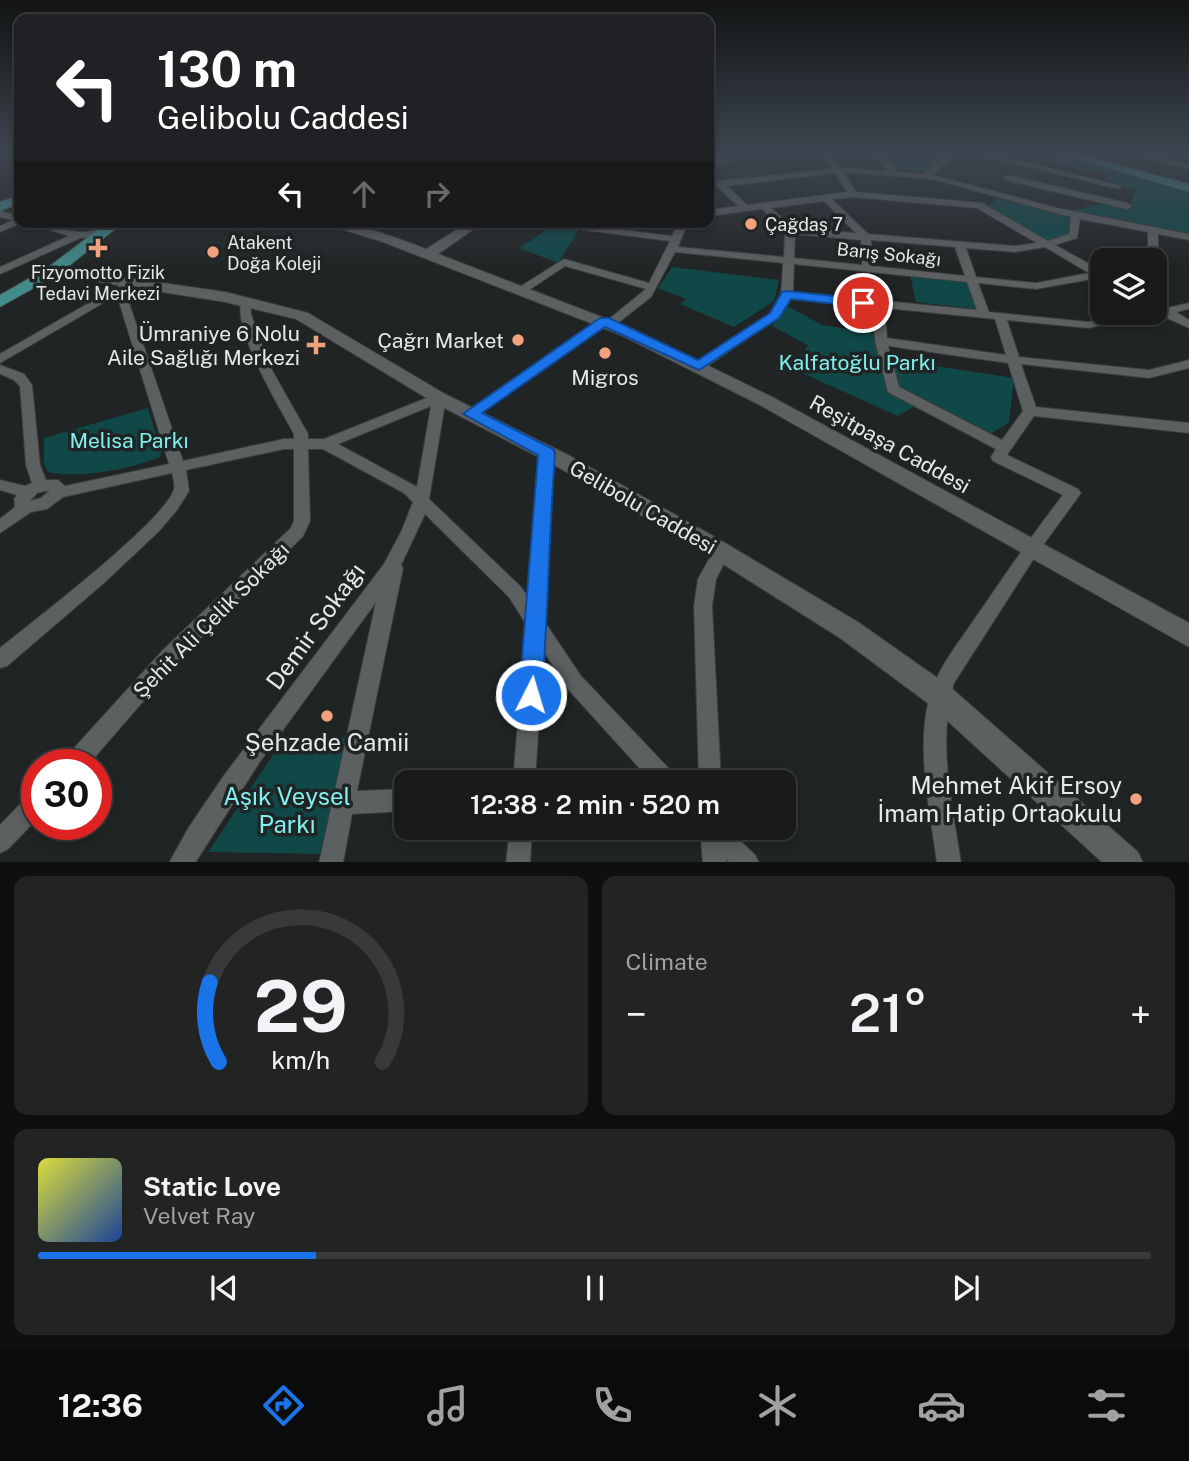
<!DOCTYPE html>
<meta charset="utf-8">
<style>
:root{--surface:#191b1b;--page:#222424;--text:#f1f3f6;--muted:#9fa1a3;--line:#37393a;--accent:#1a73e8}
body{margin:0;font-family:"Public Sans",sans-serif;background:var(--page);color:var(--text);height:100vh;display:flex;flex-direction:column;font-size:26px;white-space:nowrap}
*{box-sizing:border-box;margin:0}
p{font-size:23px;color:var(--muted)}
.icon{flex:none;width:38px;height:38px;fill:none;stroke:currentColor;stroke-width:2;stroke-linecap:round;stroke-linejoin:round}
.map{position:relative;height:862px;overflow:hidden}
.drawer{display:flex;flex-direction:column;gap:14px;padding:14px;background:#0e0f0f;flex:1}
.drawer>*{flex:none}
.banner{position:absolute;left:14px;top:14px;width:700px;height:214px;border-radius:14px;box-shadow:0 4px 10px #0003,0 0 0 2px var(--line);background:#202124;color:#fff;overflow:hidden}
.fabs{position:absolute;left:1090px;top:248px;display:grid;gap:14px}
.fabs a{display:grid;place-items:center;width:77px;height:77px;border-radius:14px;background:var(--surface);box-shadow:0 4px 10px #0003,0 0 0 2px var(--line);font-size:35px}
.speed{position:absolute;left:21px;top:749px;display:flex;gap:14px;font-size:35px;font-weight:700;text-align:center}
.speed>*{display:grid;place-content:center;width:91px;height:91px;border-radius:50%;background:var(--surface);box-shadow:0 4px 10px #0003,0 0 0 2px var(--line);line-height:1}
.speed .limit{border:10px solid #d22;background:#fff;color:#111}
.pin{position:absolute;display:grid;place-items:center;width:60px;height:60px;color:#fff;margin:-30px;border:4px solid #fff;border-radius:50%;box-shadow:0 2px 7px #0007}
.me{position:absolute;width:77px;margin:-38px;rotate:5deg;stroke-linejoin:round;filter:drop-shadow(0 0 5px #0008)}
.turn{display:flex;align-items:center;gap:24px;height:147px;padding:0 28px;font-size:32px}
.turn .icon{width:91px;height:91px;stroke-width:2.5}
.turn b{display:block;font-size:49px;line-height:60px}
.lanes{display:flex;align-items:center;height:66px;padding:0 28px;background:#0003;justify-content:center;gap:35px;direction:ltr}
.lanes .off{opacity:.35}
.big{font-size:52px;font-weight:600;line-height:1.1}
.drawer .widget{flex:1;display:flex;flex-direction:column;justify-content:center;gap:10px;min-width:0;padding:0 24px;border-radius:14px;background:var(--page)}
.drawer .dial{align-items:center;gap:0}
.dial svg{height:182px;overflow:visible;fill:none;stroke:var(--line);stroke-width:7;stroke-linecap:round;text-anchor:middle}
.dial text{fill:var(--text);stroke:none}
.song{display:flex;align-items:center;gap:21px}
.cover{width:84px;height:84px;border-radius:10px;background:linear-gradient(135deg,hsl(60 70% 55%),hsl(220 70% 35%))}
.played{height:7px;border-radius:4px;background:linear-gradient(90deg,var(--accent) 25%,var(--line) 25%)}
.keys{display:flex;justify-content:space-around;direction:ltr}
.heat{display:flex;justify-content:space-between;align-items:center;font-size:38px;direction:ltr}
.drawer .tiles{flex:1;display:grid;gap:14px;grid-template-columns:1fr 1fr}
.widget:last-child{grid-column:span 2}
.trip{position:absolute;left:394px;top:770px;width:402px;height:70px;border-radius:14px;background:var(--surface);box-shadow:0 4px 10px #0003,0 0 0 2px var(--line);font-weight:600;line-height:70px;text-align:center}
.dock{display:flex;height:112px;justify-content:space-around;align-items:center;background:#0a0b0b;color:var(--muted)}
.dock .icon{width:49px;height:49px}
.dock .current{color:var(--accent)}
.dock b{font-size:32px;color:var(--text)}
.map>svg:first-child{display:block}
.green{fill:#104848}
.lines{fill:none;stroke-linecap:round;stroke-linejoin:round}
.street-casing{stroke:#3b3e3e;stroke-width:2}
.secondary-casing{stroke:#3b3e3e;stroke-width:2}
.primary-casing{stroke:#3b3e3e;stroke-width:2}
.street{fill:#5c6060;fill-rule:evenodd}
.secondary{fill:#5c6060;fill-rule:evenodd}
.primary{fill:#418b8a;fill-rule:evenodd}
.route{fill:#1a73e8;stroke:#114b97;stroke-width:2}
.poi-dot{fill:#f1a17d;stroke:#212424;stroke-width:2.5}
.labels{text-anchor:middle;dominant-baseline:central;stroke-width:7;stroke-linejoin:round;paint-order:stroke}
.far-poi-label{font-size:18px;fill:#e7e9e9;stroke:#212424;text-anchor:start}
.far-street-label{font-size:18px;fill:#e7e9e9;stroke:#212424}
.poi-label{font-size:21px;fill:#e7e9e9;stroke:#212424;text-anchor:end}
.park-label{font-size:21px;fill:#7ef0ee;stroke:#212424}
.street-label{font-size:21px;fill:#e7e9e9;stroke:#212424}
.near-street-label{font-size:24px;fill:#e7e9e9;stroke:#212424}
.near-poi-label{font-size:24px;fill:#e7e9e9;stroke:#212424}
.near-park-label{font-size:24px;fill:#7ef0ee;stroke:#212424}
</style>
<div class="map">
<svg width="1189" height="863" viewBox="0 0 1189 863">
<rect width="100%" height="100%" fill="#212424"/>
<!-- green -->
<g class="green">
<path d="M934 151H951L925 172 894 169 886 160 934 159Z"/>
<path d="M1007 151H1049L1189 190V233L1156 227 1150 228 1064 212 1105 203 1127 208 1137 190 1104 182 1106 175Z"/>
<path d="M998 198 1070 217 1068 235 1049 241 988 206Z"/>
<path d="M566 222H584L558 263 519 248 554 225 560 226Z"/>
<path d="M672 267 779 280 774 301 734 327 680 304 686 299 658 288Z"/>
<path d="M910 275 968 281 978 309 916 302Z"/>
<path d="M787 306 822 325 873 333 887 345 889 359 1014 378 1009 423 985 437 913 407 898 416 793 369 808 345 772 326Z"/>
<path d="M148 408 161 452 160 457C131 469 79 479 48 472L44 464V438Z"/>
<path d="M347 737 320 854 208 852 279 746Z"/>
</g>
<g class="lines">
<!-- street casing -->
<g class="street-casing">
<g id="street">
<path d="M709 151 731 161 709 167V163L719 160 709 155Z"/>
<path d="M820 151H828L840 168 888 171 871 151H879L898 172 924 174 950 151H959L933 175 1057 208 1189 234V240L1158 234V261L1155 264V261H1148V232L1080 219 1077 238 1055 245 1102 271V279L1098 278 1036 289 978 283 989 312 1088 322 1133 313H1155V302L1167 308 1189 303V309L1176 312 1189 320V328L1158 314 1088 328 1007 320 1019 357 1149 370 1189 360V368L1149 378 1021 364 1036 407 1189 423V433L1034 416 1007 455 1078 489 1081 493 1038 552 954 683C937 742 952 804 961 863H937C930 810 916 751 929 699 937 669 957 645 974 620 1003 578 1031 536 1063 495L993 461 991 457 996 449 888 392 875 341 873 307 791 299 779 317 703 369H695L693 366 695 363 771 313 781 297 783 263 675 252 651 297 614 326 605 325 476 417 471 418 464 414 600 319H609L646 289 565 266 526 292H518V288L564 259 649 283 670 241 584 230 581 229V225L672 236 678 222H688L678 247 784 257 785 232 762 209 709 216V210L738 206 718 187 709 188V182L832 169ZM844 172 932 179 1071 217 1069 234 1048 241 982 203 856 192ZM835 173 847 192 747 205 727 186ZM853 197 977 208 1037 243 1015 246 868 234 832 199ZM824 201 856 233 793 228 771 208ZM795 234 861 240 862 265 794 258ZM871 240 955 247 965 276 872 266ZM1045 247 1089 273 1036 283 976 277 966 248 1015 252ZM794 264 967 282 977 310 793 292ZM885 308 995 319 1006 355 887 338ZM888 346 1008 363 1023 411 1002 440 899 387Z"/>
<path d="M964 151H978L1122 186 1118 189Z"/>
<path d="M1121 151H1134L1189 165V169Z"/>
<path d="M1008 175 1127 203 1132 206 1127 209 1005 180 1004 178Z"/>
<path d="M0 211 19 216V222H23L0 232V226L13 220 0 217Z"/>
<path d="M25 222C46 222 63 232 81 232 90 232 100 228 108 233L103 236 80 238 0 274V267L69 236Z"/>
<path d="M129 280 134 283 127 295 130 306 183 461 284 439H294V434C279 406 231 328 242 300H250L251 314 269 365 308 434V439H324L434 395H444L446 398 429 499 521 587 528 597 540 453 542 450H552L554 453 544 621 581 676 674 774 677 782H652L567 688 543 650 535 782H513L526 624 509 597 425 514 401 565 403 568 357 791 406 789V811L352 814 343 863H319L376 602 259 763 195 863H169L189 827 225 774 384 564 401 532 413 502 404 493 323 449H308L310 521 303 536 178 661 88 765H63L66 757 164 649 291 528 294 521V449H284L186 470 189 491 177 510 159 531 105 582 7 666 0 668V648C31 623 166 520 174 489 175 484 173 478 172 473L63 497 47 509 31 512 0 533V519L15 507 14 499 17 495 0 490V480L25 486 32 483 26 465 20 386 14 380 0 374V365L24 374 32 385 40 465 46 480H58L65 486 169 464 117 295 0 363V354ZM431 406 417 487 338 444ZM50 490 41 498 30 501 37 493Z"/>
<path d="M722 545 728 547 730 552 716 579 712 606 721 782H699L694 606 698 579 716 547Z"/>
<path d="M37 792V819L8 849 0 853V825L29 795Z"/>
<path d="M510 828H532L530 863H506Z"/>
<path d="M700 828H727L755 855 759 863H730L726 859 727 863H703Z"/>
</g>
</g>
<!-- secondary casing -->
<g class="secondary-casing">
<g id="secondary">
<path d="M319 222C356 222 392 236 426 249L469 222H484L438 254 633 329 772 397 1189 623V647L760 405 621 335 383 242Z"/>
<path d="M53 267 225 292 308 313 445 394 570 456 715 537 858 622 949 686 1138 852 1143 863H1103L929 704 840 638 699 549 556 466 433 402 296 319 225 302 48 274 46 271Z"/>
</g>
</g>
<!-- primary casing -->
<g class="primary-casing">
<g id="primary">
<path d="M1049 151H1068L1189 184V192Z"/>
<path d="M19 195V204L0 211V202Z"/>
<path d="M108 222H124L59 274 0 307V295L47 268Z"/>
</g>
</g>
<!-- street -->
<use href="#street" class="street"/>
<!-- secondary -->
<use href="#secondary" class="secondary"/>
<!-- primary -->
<use href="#primary" class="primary"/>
</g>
<!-- sky -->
<linearGradient id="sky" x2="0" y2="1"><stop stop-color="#121414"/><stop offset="0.56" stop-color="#3d4550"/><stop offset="1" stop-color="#3d4550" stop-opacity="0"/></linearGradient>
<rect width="1189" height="272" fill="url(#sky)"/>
<!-- route -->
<path class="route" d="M787 291 863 299 870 303 863 307 791 299 779 318 699 370 605 327 482 413 553 449 555 453C549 533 548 614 542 695L539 703 531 706 523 703 519 695 538 455 463 414 600 318H609L698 360 770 313 782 292Z"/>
<!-- markers -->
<g class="poi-dot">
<circle cx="751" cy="224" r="7"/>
<path d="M94.5 237.5h7v7h7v7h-7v7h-7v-7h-7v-7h7z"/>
<circle cx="213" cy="252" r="7"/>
<circle cx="518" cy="340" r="7"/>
<path d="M312.5 334.5h7v7h7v7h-7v7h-7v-7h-7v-7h7z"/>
<circle cx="605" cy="353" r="7"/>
<circle cx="327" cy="716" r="7"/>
<circle cx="1136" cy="799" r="7"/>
</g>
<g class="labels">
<!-- far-poi labels -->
<g class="far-poi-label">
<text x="765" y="224">Çağdaş 7</text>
<text x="227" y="242">Atakent<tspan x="227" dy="21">Doğa Koleji</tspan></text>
<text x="98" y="272" text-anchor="middle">Fizyomotto Fizik<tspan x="98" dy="21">Tedavi Merkezi</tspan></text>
</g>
<!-- far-street labels -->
<g class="far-street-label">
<text transform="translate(889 254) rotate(6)">Barış Sokağı</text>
</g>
<!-- poi labels -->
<g class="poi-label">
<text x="300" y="333">Ümraniye 6 Nolu<tspan x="300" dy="24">Aile Sağlığı Merkezi</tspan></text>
<text x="504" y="340">Çağrı Market</text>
<text x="605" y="377" text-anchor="middle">Migros</text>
</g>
<!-- park labels -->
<g class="park-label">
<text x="857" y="362">Kalfatoğlu Parkı</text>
<text x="129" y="440">Melisa Parkı</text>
</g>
<!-- street labels -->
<g class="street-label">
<text transform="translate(890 444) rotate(29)">Reşitpaşa Caddesi</text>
<text transform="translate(643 507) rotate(30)">Gelibolu Caddesi</text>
<text transform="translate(211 620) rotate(-45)">Şehit Ali Çelik Sokağı</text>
</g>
<!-- near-street labels -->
<g class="near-street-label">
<text transform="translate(315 626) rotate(-54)">Demir Sokağı</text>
</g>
<!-- near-poi labels -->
<g class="near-poi-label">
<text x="327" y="742">Şehzade Camii</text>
<text x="1122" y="785" text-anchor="end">Mehmet Akif Ersoy<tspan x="1122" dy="28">İmam Hatip Ortaokulu</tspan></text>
</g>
<!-- near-park labels -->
<g class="near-park-label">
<text x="287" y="796">Aşık Veysel<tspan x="287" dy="28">Parkı</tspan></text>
</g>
</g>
</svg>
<div class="fabs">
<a><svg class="icon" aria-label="layers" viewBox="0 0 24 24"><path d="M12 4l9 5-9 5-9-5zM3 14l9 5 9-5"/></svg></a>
</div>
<div class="speed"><div class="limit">30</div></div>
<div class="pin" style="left:863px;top:303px;background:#d93025"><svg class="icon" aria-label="arrive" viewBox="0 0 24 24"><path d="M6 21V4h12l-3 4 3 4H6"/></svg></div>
<svg class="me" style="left:531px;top:695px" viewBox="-20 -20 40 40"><circle r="17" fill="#1a73e8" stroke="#fff" stroke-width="3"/><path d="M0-11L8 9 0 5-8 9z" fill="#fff"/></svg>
<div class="trip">12:38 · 2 min · 520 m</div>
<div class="banner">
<div class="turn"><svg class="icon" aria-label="left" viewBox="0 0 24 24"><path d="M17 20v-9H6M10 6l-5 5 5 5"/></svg><div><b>130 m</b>Gelibolu Caddesi</div></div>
<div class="lanes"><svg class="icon" aria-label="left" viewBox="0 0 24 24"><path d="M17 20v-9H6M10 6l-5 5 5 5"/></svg><svg class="icon off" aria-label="ahead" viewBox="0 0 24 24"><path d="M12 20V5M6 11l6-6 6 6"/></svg><svg class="icon off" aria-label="right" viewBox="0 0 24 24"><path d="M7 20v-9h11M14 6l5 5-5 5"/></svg></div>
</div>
</div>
<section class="drawer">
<div class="tiles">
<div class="widget dial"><svg viewBox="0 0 100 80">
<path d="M14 69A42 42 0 1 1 86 69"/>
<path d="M14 69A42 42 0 0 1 10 34" stroke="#1a73e8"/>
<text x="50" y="56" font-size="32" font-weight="700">29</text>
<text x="50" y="72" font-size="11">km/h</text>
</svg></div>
<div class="widget"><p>Climate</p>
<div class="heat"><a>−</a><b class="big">21°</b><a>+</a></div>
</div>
<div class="widget">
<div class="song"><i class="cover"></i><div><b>Static Love</b><p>Velvet Ray</p></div></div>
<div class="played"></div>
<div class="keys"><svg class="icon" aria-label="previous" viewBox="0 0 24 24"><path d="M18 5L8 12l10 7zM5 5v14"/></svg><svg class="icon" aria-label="pause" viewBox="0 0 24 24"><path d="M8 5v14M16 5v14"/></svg><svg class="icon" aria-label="next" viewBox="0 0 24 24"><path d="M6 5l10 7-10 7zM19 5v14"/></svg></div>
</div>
</div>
</section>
<nav class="dock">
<b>12:36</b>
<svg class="icon current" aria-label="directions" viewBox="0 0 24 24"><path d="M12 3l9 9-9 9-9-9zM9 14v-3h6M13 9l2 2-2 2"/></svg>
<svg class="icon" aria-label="music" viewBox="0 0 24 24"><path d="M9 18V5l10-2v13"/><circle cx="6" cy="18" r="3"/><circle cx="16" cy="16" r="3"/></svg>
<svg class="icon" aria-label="phone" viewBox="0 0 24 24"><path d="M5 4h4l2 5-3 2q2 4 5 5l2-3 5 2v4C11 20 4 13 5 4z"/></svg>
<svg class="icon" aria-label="climate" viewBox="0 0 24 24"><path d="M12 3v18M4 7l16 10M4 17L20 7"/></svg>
<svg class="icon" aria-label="car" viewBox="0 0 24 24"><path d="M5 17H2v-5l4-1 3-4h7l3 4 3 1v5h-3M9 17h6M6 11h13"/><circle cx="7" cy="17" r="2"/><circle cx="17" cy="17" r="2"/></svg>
<svg class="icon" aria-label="filters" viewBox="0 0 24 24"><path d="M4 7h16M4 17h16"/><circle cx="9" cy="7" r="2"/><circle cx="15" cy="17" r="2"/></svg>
</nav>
